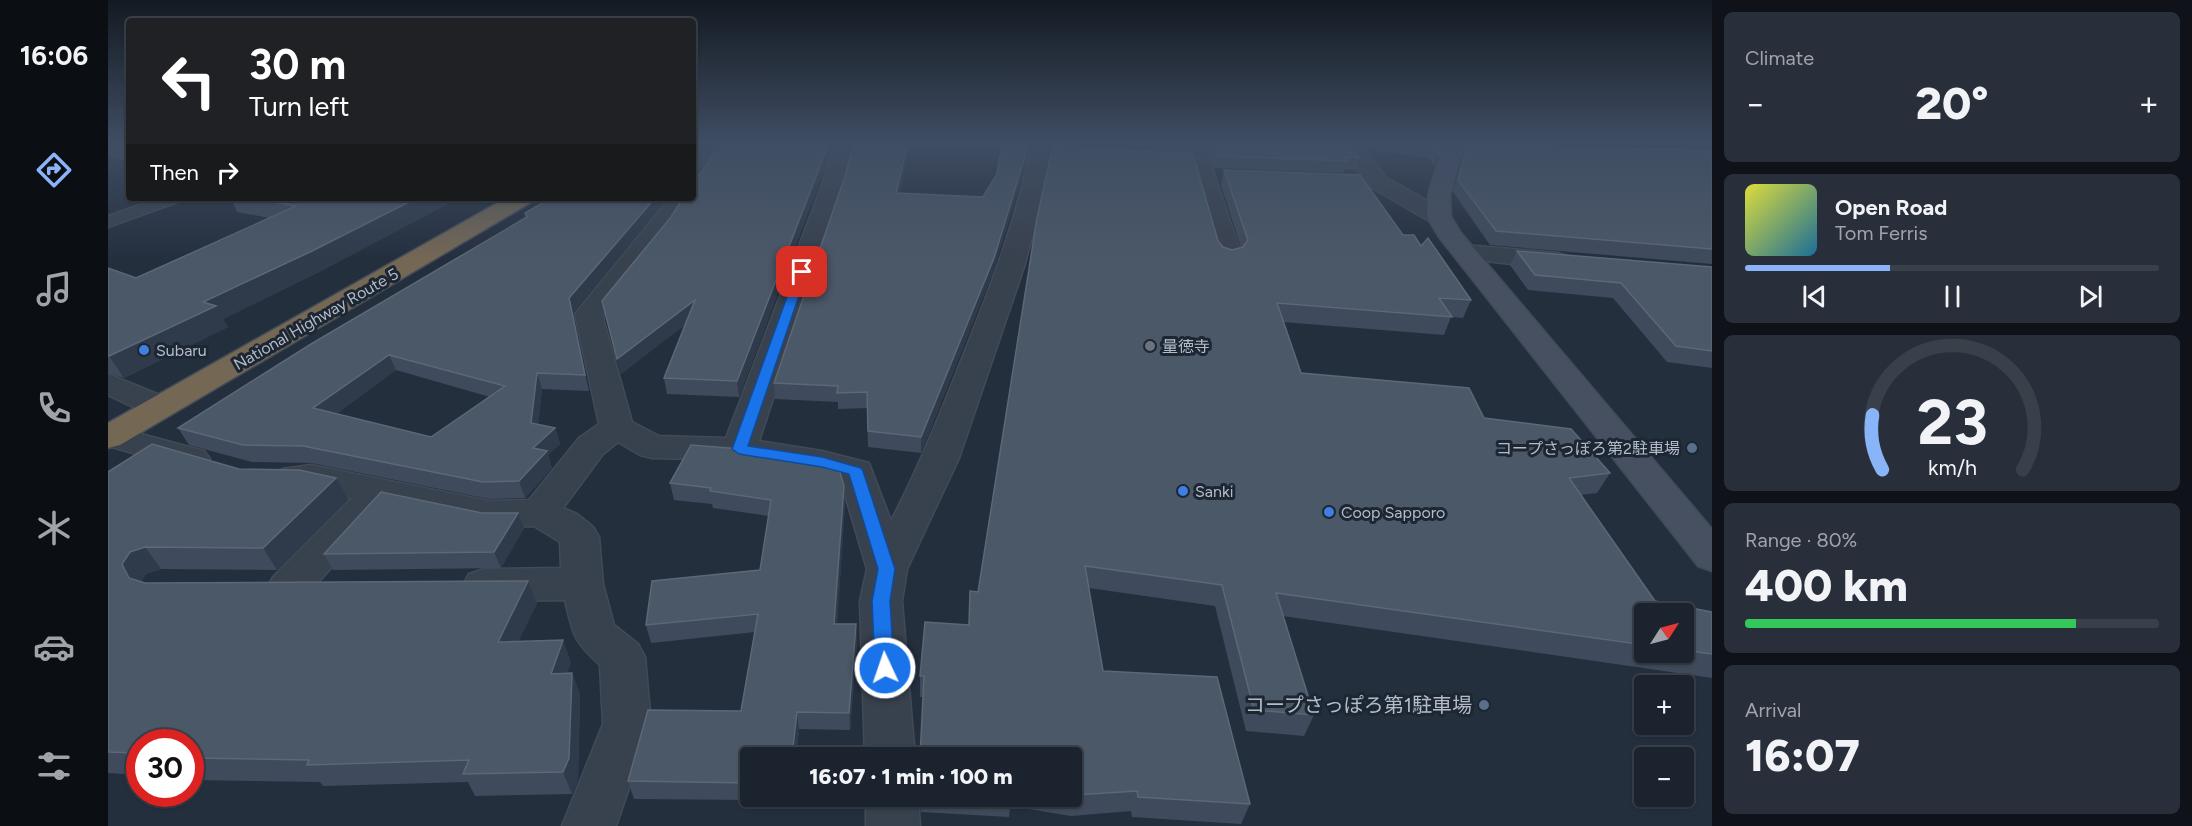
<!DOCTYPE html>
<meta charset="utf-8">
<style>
:root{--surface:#1b232e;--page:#282f3a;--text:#f1f3f6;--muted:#a0a4aa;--line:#39404a;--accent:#8ab4f8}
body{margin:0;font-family:Figtree,"Noto Sans JP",sans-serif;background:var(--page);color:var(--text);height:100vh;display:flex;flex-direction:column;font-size:22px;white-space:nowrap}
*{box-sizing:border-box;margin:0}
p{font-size:20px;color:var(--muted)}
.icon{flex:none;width:33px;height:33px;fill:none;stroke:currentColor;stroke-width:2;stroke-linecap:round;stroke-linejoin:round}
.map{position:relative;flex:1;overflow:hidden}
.drawer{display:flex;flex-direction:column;gap:12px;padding:12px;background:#0f1319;width:480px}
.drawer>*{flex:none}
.hud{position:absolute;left:18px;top:18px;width:570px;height:183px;border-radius:6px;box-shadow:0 2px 4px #0004,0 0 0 2px var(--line);background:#202124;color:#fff;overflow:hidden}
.needle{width:39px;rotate:54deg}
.buttons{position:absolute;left:1526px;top:603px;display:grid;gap:12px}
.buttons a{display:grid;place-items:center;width:60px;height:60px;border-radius:6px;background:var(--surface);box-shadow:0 2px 4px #0004,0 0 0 2px var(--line);font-size:30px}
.speed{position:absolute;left:18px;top:729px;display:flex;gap:12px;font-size:30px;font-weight:700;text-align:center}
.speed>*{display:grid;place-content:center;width:78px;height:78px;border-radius:50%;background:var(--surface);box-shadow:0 2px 4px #0004,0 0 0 2px var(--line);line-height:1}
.speed .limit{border:9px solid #d22;background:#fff;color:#111}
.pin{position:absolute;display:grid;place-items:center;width:51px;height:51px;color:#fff;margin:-26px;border-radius:12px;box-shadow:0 3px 9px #0006}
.me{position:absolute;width:66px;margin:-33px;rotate:357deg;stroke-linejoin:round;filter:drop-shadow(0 0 4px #0008)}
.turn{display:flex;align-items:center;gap:21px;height:126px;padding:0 24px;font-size:27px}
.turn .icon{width:78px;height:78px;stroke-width:2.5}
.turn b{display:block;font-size:42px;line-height:51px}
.then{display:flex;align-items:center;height:57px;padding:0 24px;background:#0003;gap:12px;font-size:22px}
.big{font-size:45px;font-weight:800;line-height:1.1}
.drawer .card{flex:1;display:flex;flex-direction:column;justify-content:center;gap:9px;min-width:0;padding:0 21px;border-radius:9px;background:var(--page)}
.drawer .dial{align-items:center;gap:0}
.dial svg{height:156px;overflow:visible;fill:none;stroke:var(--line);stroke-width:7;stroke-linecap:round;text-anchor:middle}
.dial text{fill:var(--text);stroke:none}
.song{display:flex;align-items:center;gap:18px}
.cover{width:72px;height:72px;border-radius:9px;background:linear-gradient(135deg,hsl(60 70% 55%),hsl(200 70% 35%))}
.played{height:6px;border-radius:3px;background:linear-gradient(90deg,var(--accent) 35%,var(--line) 35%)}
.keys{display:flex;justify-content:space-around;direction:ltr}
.heat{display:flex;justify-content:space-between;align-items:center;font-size:33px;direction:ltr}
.charge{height:9px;border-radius:4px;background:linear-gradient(90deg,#34c759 80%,var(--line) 0)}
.trip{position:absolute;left:632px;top:747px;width:342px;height:60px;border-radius:6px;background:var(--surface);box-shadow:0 2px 4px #0004,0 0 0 2px var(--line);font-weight:800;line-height:60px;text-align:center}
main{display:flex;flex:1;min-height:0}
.tab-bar{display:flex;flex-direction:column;width:108px;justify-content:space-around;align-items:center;background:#0b0e12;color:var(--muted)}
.tab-bar .icon{width:42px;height:42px}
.tab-bar .active{color:var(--accent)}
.tab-bar b{font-size:27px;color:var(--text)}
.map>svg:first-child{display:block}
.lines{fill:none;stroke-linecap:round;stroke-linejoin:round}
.lane-casing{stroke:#414a57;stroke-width:3}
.street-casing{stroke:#414a57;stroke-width:3}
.secondary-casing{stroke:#414a57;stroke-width:3}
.highway-casing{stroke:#434c59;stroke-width:3}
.lane{fill:#38414e;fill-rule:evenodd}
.street{fill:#38414e;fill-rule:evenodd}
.secondary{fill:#465061;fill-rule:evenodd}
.highway{fill:#746855;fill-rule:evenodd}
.wall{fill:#3f4b5c;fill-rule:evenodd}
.shaded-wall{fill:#2f3b4b}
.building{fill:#4b5868;stroke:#5c6777;stroke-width:1.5;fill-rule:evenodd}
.route{fill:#1a73e8;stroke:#114b97;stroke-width:1.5}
.worship-dot{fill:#6b7280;stroke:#1d2633;stroke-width:2}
.shop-dot{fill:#3f7fe0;stroke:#1d2633;stroke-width:2}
.service-dot{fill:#5c6f8a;stroke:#1d2633;stroke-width:2}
.labels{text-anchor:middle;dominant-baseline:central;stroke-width:6;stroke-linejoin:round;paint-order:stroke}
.street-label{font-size:16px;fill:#b4bcc9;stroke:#1d2633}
.poi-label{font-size:16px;fill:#b4bcc9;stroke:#1d2633;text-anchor:start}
.near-poi-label{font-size:20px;fill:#b4bcc9;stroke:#1d2633;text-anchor:end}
</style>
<main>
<nav class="tab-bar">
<b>16:06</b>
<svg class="icon active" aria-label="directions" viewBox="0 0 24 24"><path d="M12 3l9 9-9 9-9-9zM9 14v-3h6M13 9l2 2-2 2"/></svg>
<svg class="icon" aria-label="music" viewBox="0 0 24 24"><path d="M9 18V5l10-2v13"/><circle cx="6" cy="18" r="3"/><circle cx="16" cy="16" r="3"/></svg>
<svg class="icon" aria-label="phone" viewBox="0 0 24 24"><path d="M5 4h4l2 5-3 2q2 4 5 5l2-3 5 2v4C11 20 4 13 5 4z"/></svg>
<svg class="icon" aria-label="climate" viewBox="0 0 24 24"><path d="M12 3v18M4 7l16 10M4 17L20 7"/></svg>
<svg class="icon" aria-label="car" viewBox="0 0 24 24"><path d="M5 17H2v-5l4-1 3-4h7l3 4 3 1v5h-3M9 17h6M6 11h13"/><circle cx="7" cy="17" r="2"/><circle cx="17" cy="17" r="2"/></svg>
<svg class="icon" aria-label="filters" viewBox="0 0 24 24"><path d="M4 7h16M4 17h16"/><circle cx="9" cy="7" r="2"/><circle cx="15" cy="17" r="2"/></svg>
</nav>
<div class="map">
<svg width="1604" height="826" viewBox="0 0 1604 826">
<rect width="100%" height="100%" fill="#242f3e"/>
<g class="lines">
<!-- lane casing -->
<g class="lane-casing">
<path id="lane" d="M51 198H74L72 201 0 227V216Z"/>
</g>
<!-- street casing -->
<g class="street-casing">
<g id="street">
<path d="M727 143H747L735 188 651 441 714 451 761 463 783 521C812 465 835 407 858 348 885 281 910 214 924 143H944L936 193 916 267 851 458 799 569 794 601 807 758H757L752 601 759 569 732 478 630 460 544 458 532 455 510 442 495 454 455 508 469 514 485 527 491 537 495 584 506 625 530 644 537 657 543 724 508 826H454L495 724 492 665C465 641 465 634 457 600L376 601 361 596 355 585 361 574 376 569 453 568 452 542 426 526 381 527 280 505 195 599 180 604 165 599 159 588 165 577 244 498 174 485 169 477 174 469 203 465 381 501 421 500 471 438 491 424 467 314 562 198H584L563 229 495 315 496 322 524 422 551 436 618 438 713 188Z"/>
<path d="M1230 143H1250L1279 178 1339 212 1343 217 1339 222H1323L1266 189 1205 185 1202 180 1205 175 1254 176Z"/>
<path d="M1043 150 1081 152 1101 159 1134 257 1130 262 1121 265 1112 262 1108 257 1085 167 1036 160 1033 156 1036 152Z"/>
<path d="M601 154 608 156 611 160 593 186 585 187C585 173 584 158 601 154Z"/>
<path d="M1357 245 1450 253 1459 256 1463 261 1459 266 1450 269 1348 258 1344 253 1348 248Z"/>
<path d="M0 374 64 400 68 407 64 414 52 417 40 414 0 395Z"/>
<path d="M0 425 96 451 102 459 96 467 84 470 0 446Z"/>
<path d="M758 796H810L812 826H758Z"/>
</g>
</g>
<!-- secondary casing -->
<g class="secondary-casing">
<path id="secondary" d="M1336 143H1356L1342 195 1343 217 1353 233 1604 529V571L1590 566 1331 237 1319 217 1320 195Z"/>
</g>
<!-- highway casing -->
<g class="highway-casing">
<path id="highway" d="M398 198H425L422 203 12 445 0 448V423Z"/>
</g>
<!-- lane -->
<use href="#lane" class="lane"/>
<!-- street -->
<use href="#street" class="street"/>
<!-- secondary -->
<use href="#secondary" class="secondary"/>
<!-- highway -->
<use href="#highway" class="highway"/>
</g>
<!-- wall -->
<g class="wall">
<path d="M0 143H21V162L0 156Z"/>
<path d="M585 143H726L631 397 559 394 556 378 577 324 513 374 494 301 563 217 606 154 602 152 594 154 586 162 585 175Z"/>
<path d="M802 143 791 193 875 197 889 174 894 143H924L885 272 813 453 760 447 759 408 730 409V402L667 399 666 383 737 176Z"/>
<path d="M956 143H1240L1251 158 1248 170 1236 169 1235 173 1107 168 1102 157 1089 152Z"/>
<path d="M1252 143H1335L1326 166 1321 158 1258 149Z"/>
<path d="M1358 143H1422L1467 148 1604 150V264L1382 245 1345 192Z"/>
<path d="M1475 143H1583L1582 145Z"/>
<path d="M1116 170 1295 235 1313 246 1363 300 1355 318 1343 317 1336 335 1175 322 1193 373 1376 418 1502 473 1489 493 1473 495 1547 601 1604 612V678L1175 616 1206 715 1196 736 1138 731 1107 606 981 588 995 671 1142 804 1133 824 1024 817 1023 811 963 816 902 806 901 817 813 812 811 796H963V758L815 697H812V676L860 625 870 592 1110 241 1115 247 1124 250 1133 248 1113 185ZM1536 614H1575V652H1536Z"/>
<path d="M123 198H351L211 272 115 319 120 327 16 378 0 373V268L28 278 162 218 129 212Z"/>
<path d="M443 198H560L465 313 481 391 434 389 430 424 447 428 452 444 440 455 444 468 417 498 381 499 203 463 144 462 81 445 70 428 418 217 417 213ZM288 370 382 397 323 437 228 414Z"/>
<path d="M1409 251 1604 267V368L1559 362 1505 298 1420 290 1402 265Z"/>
<path d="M672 459 737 503 729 624H748L749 642 742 730 691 729 688 758H642V796H646V800L526 799 520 781 633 711 647 632 543 643 538 625 652 570 661 516 605 508 604 504 566 500 562 483Z"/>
<path d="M131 469 240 499 169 570 53 569 38 574 33 582 37 583 420 581 429 603 410 641 463 662 459 673H464L472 695 470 780 464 794 367 796 360 782 215 786 212 782 82 780V742H32V775L0 773V472Z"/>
<path d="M416 528 393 568 225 570 216 554Z"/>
</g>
<!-- shaded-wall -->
<g class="shaded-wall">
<path d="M592 143H600L602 152 594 154 586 162 585 175V149Z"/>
<path d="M721 143H726L631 397 629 381Z"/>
<path d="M800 143H802L789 206 788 193Z"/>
<path d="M921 143H924L885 272 813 453V437Z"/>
<path d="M309 198H351L211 272 115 319 120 327 16 378 1 356 95 302Z"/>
<path d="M547 198H560L465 313 481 391 477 375 461 298Z"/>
<path d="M587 300 590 315 513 374 509 359Z"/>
<path d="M281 355 288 370 214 424 205 408Z"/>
<path d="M429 373 434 389 429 439 423 423Z"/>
<path d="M447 428 452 444 440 455 444 468 417 498 411 481 425 448Z"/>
<path d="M228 478 240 499 169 570 155 548Z"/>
<path d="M736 486 737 503 728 642 726 624Z"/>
<path d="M410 513 416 528 393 568 386 552Z"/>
<path d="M37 547 53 569 38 574 31 586 21 578 14 564 22 552Z"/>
<path d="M420 581 429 603 400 664 390 642Z"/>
<path d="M748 624 749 642 742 730 741 713Z"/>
<path d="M455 640 463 662 451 696 443 674Z"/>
<path d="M464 673 472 695 470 780 464 794 455 772Z"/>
<path d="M689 712 691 729 688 758H684Z"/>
</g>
<!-- building -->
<g class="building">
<path d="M4 143H21V147Z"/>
<path d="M585 143H592L585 149Z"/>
<path d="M605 143H721L629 381 556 378 587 300 509 359 494 301 563 217 575 198H585V176H591L611 147Z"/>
<path d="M746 143H800L788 193 875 197 889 174 894 143H921L886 258 813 437 760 431 759 392 729 393 730 386 666 383 737 176Z"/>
<path d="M1099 143H1240L1251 158 1236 157 1239 161 1110 156 1104 145Z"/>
<path d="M1301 143H1335L1331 154 1325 146Z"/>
<path d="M1360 143H1422L1467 148 1604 150V249L1388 231 1350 180Z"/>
<path d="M945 145 1085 154 1110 241 1115 247 1124 250 1135 247 1140 240 1116 170 1252 175 1295 235H1306L1313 246 1320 238 1363 300 1331 298 1344 317 1169 303 1193 373 1361 388 1376 418 1463 429 1502 473 1461 478 1547 601 1604 612V654L1575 650V614H1536V645L1168 593 1206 715 1146 710 1114 585 977 566 995 671 1109 677 1142 804 1030 797 1029 791 967 795 963 794V758H812L816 676H812L817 622 861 625 862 591 870 592 929 218Z"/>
<path d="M144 198H309L202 252 95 302 108 306 1 356 0 355V268L28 278 188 206Z"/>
<path d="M443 198H547L461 298 477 375 429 373 423 423 447 428 425 448 439 451 411 481 375 482 195 446 135 445 70 428 203 344 419 217 417 213ZM281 355 397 386 323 437 205 408Z"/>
<path d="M1409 251 1604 267V351L1568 346 1513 283 1427 275Z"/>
<path d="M44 444 131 469 191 470 228 478 155 548 37 547 22 552 14 564 21 578 37 583 420 581 390 642 455 640 443 674 464 673 461 758 455 772 355 774 361 760 199 765 201 760 82 758V742H32V753L0 752V472Z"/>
<path d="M583 445 671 452 668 458 730 466 736 486 726 624H748L741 713 689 712 684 756 647 755 646 758H642V783L520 781 540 710 633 711 650 614 538 625 544 581 652 570 663 500 602 491 603 488 562 483Z"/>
<path d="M273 492 374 513H410L386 552 216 554Z"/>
</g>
<!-- sky -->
<linearGradient id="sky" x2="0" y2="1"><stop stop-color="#141a22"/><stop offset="0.55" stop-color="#3f4d63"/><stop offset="1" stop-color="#3f4d63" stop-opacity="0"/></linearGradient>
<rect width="1604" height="259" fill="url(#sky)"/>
<!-- route -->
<path class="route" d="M694 269 699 272 640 446 714 457 753 468 755 471 787 569 782 601 786 668 783 674 777 676 770 674 767 668 764 601 770 569 741 474 714 467 631 454 624 449 688 272Z"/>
<!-- markers -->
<circle class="worship-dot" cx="1042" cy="346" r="6"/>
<g class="shop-dot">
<circle cx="36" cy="350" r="6"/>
<circle cx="1075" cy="491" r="6"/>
<circle cx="1221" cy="512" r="6"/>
</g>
<g class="service-dot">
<circle cx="1584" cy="448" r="6"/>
<circle cx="1376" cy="705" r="6"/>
</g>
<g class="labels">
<!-- street labels -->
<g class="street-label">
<text transform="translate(208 319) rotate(-30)">National Highway Route 5</text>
</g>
<!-- poi labels -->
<g class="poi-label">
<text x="1054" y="346">量徳寺</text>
<text x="48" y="350">Subaru</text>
<text x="1572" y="448" text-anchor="end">コープさっぽろ第2駐車場</text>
<text x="1087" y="491">Sanki</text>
<text x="1233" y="512">Coop Sapporo</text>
</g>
<!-- near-poi labels -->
<g class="near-poi-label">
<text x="1364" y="705">コープさっぽろ第1駐車場</text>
</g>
</g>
</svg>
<div class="buttons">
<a><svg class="needle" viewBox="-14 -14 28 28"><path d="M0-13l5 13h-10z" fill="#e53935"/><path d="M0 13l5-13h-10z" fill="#a0a4aa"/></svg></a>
<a>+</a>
<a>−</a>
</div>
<div class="speed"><div class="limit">30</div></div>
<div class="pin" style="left:694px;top:272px;background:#d93025"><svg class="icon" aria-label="arrive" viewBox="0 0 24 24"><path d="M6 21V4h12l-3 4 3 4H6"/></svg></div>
<svg class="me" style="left:777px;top:668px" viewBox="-20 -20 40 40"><circle r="17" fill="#1a73e8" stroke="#fff" stroke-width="3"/><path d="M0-11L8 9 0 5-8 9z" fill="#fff"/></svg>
<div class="trip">16:07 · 1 min · 100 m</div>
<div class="hud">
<div class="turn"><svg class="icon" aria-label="left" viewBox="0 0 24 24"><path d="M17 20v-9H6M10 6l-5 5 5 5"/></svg><div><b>30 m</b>Turn left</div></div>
<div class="then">Then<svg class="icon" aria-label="right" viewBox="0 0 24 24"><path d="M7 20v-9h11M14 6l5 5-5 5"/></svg></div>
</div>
</div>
<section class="drawer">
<div class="card"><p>Climate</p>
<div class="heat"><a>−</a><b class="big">20°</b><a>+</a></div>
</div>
<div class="card">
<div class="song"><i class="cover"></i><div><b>Open Road</b><p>Tom Ferris</p></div></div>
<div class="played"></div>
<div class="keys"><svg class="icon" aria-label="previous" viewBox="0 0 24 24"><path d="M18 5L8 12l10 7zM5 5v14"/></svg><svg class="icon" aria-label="pause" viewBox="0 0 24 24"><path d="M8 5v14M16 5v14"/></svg><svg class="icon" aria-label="next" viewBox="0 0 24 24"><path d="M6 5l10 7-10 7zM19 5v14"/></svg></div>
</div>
<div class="card dial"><svg viewBox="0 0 100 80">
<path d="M14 69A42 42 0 1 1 86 69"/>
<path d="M14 69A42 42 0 0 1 9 41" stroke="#8ab4f8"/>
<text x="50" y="56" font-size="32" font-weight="700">23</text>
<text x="50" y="72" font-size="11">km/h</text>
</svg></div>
<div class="card"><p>Range · 80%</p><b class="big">400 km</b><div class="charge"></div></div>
<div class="card"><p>Arrival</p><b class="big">16:07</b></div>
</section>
</main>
